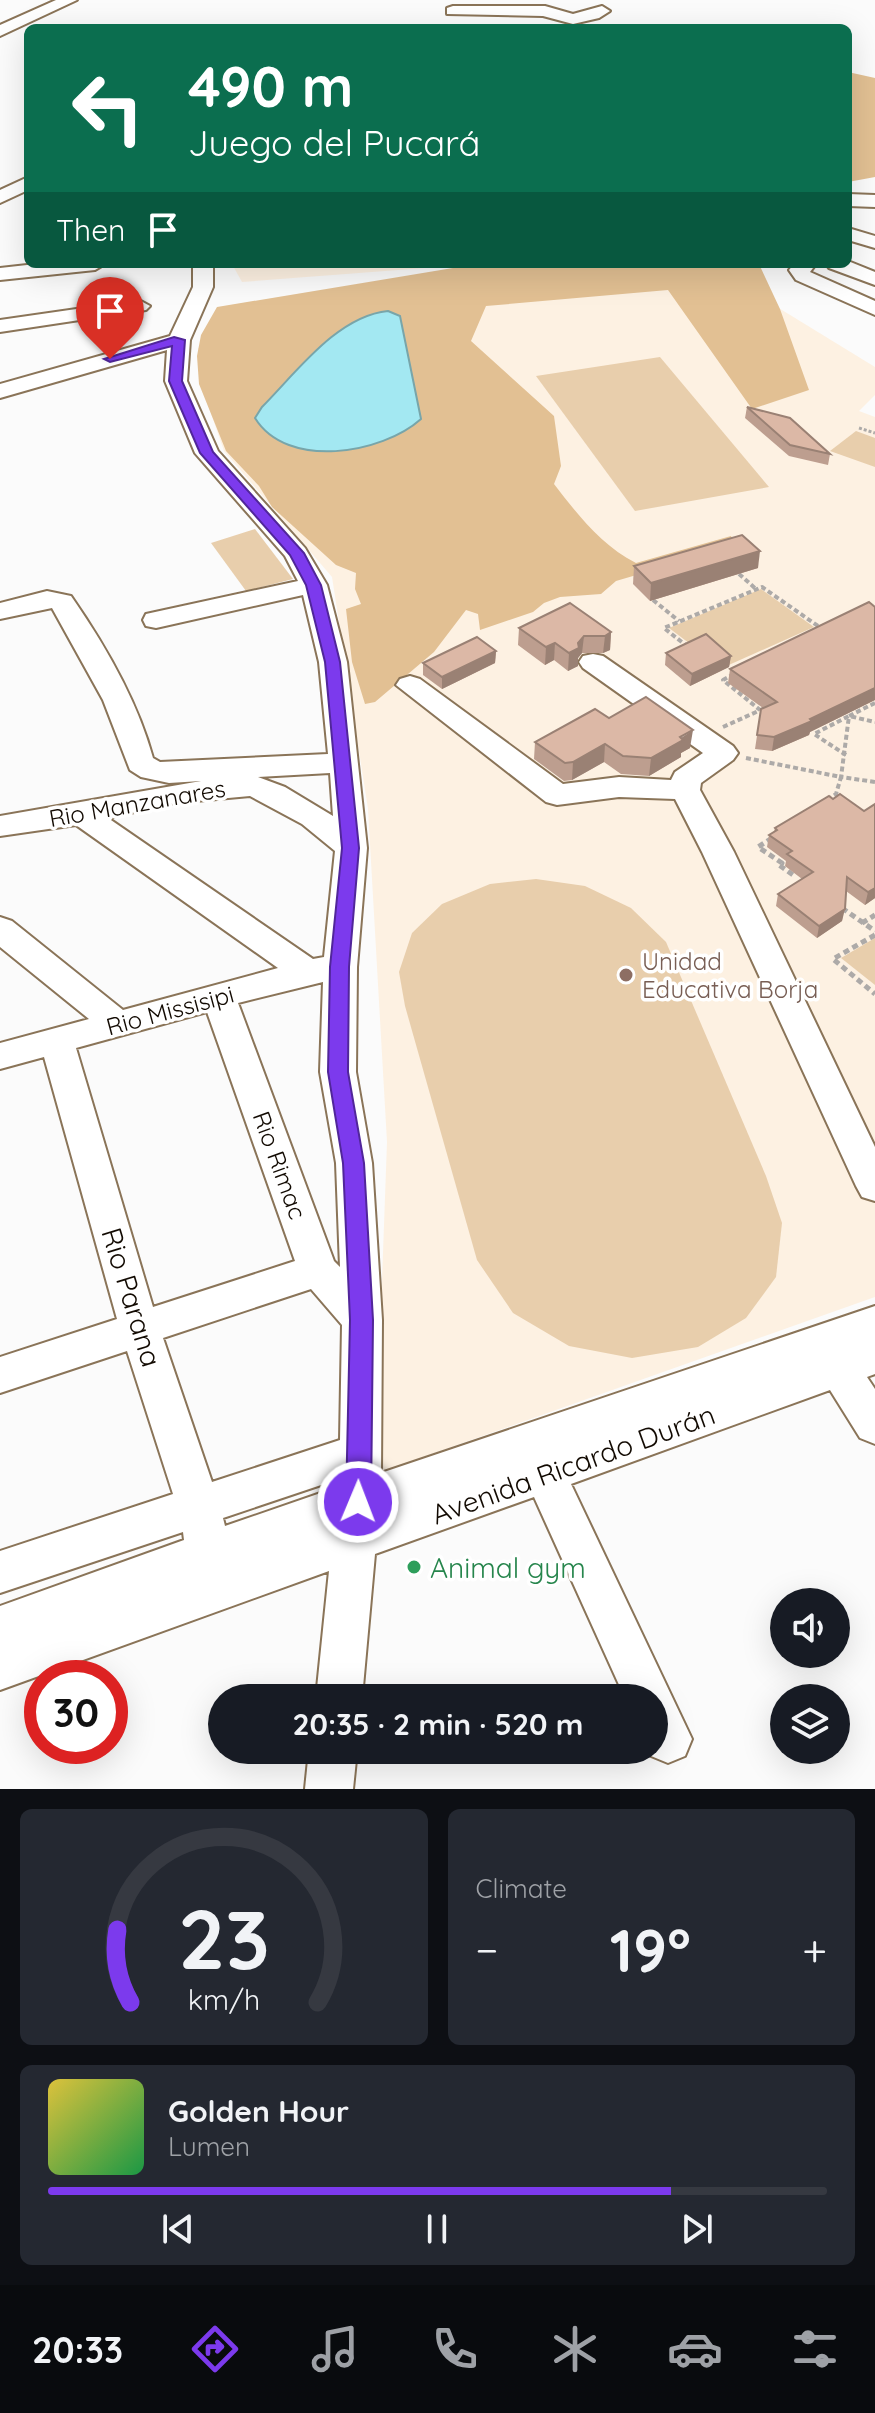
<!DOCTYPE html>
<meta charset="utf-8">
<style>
:root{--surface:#171b24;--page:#242831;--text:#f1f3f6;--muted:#9ea1a6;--line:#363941;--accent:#7c3aed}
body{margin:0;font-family:Quicksand,sans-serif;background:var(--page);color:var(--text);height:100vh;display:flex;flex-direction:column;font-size:30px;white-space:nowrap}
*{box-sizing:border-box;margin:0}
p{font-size:26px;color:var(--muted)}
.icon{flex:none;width:44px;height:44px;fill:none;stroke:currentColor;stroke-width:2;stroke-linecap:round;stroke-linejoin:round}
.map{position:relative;height:1789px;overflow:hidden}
.details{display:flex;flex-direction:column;gap:20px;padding:20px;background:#0d0f14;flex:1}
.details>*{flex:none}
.guide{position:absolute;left:24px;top:24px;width:828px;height:244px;border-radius:12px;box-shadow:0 8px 32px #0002;background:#0b6e4f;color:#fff;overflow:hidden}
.buttons{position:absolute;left:770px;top:1588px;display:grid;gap:16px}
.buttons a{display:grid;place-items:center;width:80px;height:80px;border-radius:50%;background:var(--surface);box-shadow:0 8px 32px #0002;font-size:40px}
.speed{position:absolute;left:24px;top:1660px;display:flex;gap:16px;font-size:40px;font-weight:700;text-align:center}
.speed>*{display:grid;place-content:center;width:104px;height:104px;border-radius:50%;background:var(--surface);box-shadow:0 8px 32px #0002;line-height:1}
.speed .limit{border:12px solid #d22;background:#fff;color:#111}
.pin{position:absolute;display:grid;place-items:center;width:68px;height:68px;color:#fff;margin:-82px -34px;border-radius:50% 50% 50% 0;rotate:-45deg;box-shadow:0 0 8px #0007}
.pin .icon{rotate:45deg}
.me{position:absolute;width:88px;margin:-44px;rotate:1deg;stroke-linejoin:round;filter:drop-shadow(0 0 6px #0008)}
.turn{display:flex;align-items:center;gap:28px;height:168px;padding:0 32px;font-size:36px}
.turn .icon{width:104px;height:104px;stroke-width:2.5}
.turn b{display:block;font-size:56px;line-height:68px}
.then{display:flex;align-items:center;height:76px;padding:0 32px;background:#0003;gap:16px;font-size:30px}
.big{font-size:60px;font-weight:700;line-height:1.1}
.details .tile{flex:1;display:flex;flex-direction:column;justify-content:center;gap:12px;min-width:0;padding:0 28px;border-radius:12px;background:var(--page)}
.details .dial{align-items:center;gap:0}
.dial svg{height:208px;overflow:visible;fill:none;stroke:var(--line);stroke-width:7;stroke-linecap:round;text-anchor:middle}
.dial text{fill:var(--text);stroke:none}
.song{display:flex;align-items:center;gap:24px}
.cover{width:96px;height:96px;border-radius:12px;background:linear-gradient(135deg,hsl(50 70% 55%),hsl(140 70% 35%))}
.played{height:8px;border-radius:4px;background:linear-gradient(90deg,var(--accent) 80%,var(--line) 80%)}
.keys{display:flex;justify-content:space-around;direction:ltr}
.heat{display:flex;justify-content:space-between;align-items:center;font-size:44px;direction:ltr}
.details .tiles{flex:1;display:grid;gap:20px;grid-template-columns:1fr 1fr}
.tile:last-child{grid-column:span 2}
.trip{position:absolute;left:208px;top:1684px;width:460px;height:80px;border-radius:40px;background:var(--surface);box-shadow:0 8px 32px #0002;font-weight:700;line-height:80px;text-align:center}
.tab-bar{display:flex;height:128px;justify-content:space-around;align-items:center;background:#090b0e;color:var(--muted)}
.tab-bar .icon{width:56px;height:56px}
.tab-bar .on{color:var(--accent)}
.tab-bar b{font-size:36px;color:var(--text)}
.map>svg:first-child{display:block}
.built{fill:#fdf1e2}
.green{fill:#e8ceac}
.forest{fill:#e2c093}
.water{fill:#a3e8f2;stroke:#78a5aa;stroke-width:2}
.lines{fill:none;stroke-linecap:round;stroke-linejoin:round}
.minor-casing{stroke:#8a7458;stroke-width:4}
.path-far2{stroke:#adaaa8;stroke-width:3;stroke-dasharray:3 2;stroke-linecap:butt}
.path-far1{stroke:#adaaa8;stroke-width:4;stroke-dasharray:5 3;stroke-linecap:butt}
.path{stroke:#adaaa8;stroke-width:5;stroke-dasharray:6 4;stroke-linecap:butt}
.minor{fill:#fff;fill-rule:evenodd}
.wall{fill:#bd9e8f}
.shaded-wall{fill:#9a8174}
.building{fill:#dcb8a6;stroke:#9a8174;stroke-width:2}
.route{fill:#7c3aed;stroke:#51269a;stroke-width:2}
.education-dot{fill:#8d6e63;stroke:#fff;stroke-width:3}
.leisure-dot{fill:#2e9e5b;stroke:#fff;stroke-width:3}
.labels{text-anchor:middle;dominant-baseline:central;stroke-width:7;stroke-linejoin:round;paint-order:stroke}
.street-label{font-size:24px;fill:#120a02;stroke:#fff}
.education-label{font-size:24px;fill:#785e54;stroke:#fff;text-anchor:start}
.near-street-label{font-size:28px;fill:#120a02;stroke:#fff}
.near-leisure-label{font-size:28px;fill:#27864d;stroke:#fff;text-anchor:start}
</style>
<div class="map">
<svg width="875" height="1789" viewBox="0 0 875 1789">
<rect width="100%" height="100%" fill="#fbfbfb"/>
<!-- built -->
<g class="built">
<path d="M232 264H477L242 282Z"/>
<path d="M707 264 875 367V395L859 411 875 417V1297L375 1474 387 1142 368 809 332 577 224 451 200 382 198 348 381 294Z"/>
</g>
<!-- green -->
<g class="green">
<path d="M660 357 769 487 635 511 536 376Z"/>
<path d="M856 431 875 438V467L830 451Z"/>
<path d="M255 529 293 579 246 591 211 543Z"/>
<path d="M761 589 814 627 722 668 669 628Z"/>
<path d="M536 879 585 886 631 908 666 942 766 1176 782 1223 776 1277 746 1318 698 1347 632 1358 569 1346 513 1313 477 1260 405 1006 399 972 412 933 442 904 490 884Z"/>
<path d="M875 938V985L841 958Z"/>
</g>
<!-- forest -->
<g class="forest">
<path d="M848 72 875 78V177L848 182Z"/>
<path d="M477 264H759L780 309 809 390 752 409 668 290 486 306 471 341 554 416 561 466 554 484C578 515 601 545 636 563L731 536 735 546 616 581 601 594 560 597 544 603 533 612 480 630 478 614 466 610 434 652 375 702 365 704 352 662 346 609 361 604 355 589 356 573 336 565 272 507 259 486 226 451 199 384 197 356 201 335 217 307Z"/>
</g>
<!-- water -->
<path class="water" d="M388 311 400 316 421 419C382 454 287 470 255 418L262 407C296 373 337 316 388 311Z"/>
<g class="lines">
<!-- minor casing -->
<g class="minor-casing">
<g id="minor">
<path d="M56 0H77L0 36V25Z"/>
<path d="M453 6H545L573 14 602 6 610 11 599 18 573 24 543 16 447 14V8Z"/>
<path d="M28 177V190L0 203V190Z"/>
<path d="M848 194 875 195V207L848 206Z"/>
<path d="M848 228 875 236V248L848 240Z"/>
<path d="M848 261 875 272V285L829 268 826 264H848Z"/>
<path d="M36 264H105L95 270 0 280V268Z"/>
<path d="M193 264H213V287L190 340 187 381 218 451 305 548 327 585 347 662 367 848 357 967 356 1072 372 1163 382 1320 381 1473 875 1306V1374L867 1377 875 1389V1444L860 1438 830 1390 571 1484 692 1739 685 1756 668 1763 651 1756 649 1750H654V1698H625L534 1497 375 1554 362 1698H316L329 1571 0 1690V1606L184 1540 183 1532 0 1593V1551L173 1494 127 1351 0 1393V1357L117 1319 44 1057 0 1069V1043L89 1019 0 947V917L12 921 123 1010 278 968 76 825 0 836V816L201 781 169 783 141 777 130 770 103 700 52 608 0 619V603L47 591 71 596C105 645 137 700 153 758L160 762 328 754 319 662 303 595 156 628 146 626 143 620 146 614 298 581 285 556 195 453 165 381 167 350 0 398V384L170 336 193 287ZM330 773 333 816 285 787 258 777ZM250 796 302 824 335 851 324 957 313 959 108 818 174 803ZM323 982 320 1072 336 1163 340 1267 334 1261 238 1003ZM207 1012 295 1261 153 1307 76 1048ZM311 1289 342 1325 340 1440 212 1482 163 1338ZM339 1479 338 1487 225 1526 223 1518Z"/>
<path d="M794 264H816L810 272 875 301V315L796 280 789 270Z"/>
<path d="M139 300 150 306 146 310 0 332V320Z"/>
<path d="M593 654 603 656 733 746 738 753 733 760 701 783 700 790 734 852 875 1147V1201L862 1197 856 1186 702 852 675 799 619 797 557 805 546 802 396 685 400 679 410 676 420 679 563 784 619 777 671 780 675 772 703 753 583 668 579 662 583 656Z"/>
<path d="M309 1750H357L353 1789H305Z"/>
</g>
</g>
<!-- path-far2 -->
<path class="path-far2" d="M859 428 875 433"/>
<!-- path-far1 -->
<g class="path-far1">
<path d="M739 574 756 589"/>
<path d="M653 600 679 621"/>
<path d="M688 647 664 628 762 587 818 626 816 632"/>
<path d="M734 674 723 680 760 710"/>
<path d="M875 703 849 716 841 777 875 782"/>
<path d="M723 727 765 708"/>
<path d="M846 755 814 734 849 716 875 722"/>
<path d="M746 758 841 777 836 794 826 801"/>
</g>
<!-- path -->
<g class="path">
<path d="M772 838 758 847 782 863 779 865 793 875 799 871"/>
<path d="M842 908 875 931"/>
<path d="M862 923 875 915"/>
<path d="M875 935 833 959 875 994"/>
</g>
<!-- minor -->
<use href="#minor" class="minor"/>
</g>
<!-- wall -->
<g class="wall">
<path d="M747 407 830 454 828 465 789 456 745 418Z"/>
<path d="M634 566 758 568 650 601 633 584Z"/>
<path d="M875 607V700L810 732 809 735 772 751 755 749 761 709 763 708 728 683 730 669Z"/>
<path d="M519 628 611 632 610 650 603 653H582L578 658V666L568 671 554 660 545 665 518 645Z"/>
<path d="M496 651 495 663 442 689 423 675V663Z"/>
<path d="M666 653 731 656 729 667 690 686 665 665Z"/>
<path d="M609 718 690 748 681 753V757L649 776 621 774 604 762 572 780 564 781 534 759 535 742Z"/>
<path d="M829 796 875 898 865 905 846 891 842 921 817 938 776 906 778 894 802 879 785 866 786 861 767 847 769 835 774 832 775 828Z"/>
</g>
<!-- shaded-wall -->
<g class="shaded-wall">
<path d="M760 551 758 568 650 601 651 583Z"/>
<path d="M611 632 610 650 603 653 605 636Z"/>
<path d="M584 636 582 653 578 658V666L568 671 569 653Z"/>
<path d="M555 643 554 660 545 665 546 647Z"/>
<path d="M496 651 495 663 442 689V677Z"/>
<path d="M731 656 729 667 690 686 692 674Z"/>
<path d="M875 688V700L810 732 809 735 772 751 774 737Z"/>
<path d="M693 730 690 748 681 753V757L649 776 651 758Z"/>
<path d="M605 744 604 762 572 780 573 762Z"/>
<path d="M875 888V898L865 905 868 892Z"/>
<path d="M845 909 842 921 817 938 819 926Z"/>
</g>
<!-- building -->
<g class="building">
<path d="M747 407 790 418 830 454 790 445Z"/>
<path d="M742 535 760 551 651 583 634 566Z"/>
<path d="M869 602 875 607V688L810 719 812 721 774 737 757 735 761 709 777 702 730 669Z"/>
<path d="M570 603 611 632 605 636H584L578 643 579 648 569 653 555 643 546 647 519 628Z"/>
<path d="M706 634 731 656 692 674 666 653Z"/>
<path d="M477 637 496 651 442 677 423 663Z"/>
<path d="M646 697 693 730 680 737 683 740 651 758 623 756 605 744 573 762 565 763 535 742 595 709 609 718Z"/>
<path d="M840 794 864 811 875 804V888L868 892 847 877 845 909 819 926 778 894 813 872 787 854 792 851 769 835 777 830 775 828 829 796 833 799Z"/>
</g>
<!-- route -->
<path class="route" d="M174 337 185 340 182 381 213 452 304 553 321 585 340 662 359 848 349 967 348 1072 364 1163 373 1320 371 1502 367 1511 358 1514 350 1511 346 1502 350 1320 343 1163 328 1072 330 967 342 848 325 662 306 585 290 555 200 453 169 381 172 346 110 362 104 359Z"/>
<!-- markers -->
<circle class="education-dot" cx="626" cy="975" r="8"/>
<circle class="leisure-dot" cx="414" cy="1567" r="8"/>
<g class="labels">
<!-- street labels -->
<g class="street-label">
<text transform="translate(137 803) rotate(-10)">Rio Manzanares</text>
<text transform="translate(170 1010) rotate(-15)">Rio Missisipi</text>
<text transform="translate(280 1165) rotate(70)">Rio Rimac</text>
</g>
<!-- education labels -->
<g class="education-label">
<text x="642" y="961">Unidad<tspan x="642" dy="28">Educativa Borja</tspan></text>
</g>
<!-- near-street labels -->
<g class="near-street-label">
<text transform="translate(132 1297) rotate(73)">Rio Parana</text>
<text transform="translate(573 1464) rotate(-20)">Avenida Ricardo Durán</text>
</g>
<!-- near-leisure labels -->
<g class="near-leisure-label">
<text x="430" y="1567">Animal gym</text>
</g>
</g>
</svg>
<div class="buttons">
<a><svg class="icon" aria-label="sound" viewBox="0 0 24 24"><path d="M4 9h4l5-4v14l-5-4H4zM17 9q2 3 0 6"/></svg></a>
<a><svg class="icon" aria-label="layers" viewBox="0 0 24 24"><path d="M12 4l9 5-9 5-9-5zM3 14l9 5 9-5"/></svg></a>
</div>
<div class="speed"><div class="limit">30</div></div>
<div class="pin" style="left:110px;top:359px;background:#d93025"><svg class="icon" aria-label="arrive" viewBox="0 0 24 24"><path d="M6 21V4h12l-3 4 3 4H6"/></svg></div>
<svg class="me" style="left:358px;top:1502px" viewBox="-20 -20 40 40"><circle r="17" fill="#7c3aed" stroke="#fff" stroke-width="3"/><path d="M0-11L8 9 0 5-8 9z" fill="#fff"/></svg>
<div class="trip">20:35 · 2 min · 520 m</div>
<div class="guide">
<div class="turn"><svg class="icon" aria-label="left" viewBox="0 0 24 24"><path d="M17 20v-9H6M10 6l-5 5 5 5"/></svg><div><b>490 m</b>Juego del Pucará</div></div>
<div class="then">Then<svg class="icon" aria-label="arrive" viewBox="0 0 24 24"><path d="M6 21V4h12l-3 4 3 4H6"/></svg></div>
</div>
</div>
<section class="details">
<div class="tiles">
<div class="tile dial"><svg viewBox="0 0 100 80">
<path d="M14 69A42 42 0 1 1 86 69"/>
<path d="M14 69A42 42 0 0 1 9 41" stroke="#7c3aed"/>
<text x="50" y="56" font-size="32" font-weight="700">23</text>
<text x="50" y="72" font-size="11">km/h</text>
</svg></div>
<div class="tile"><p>Climate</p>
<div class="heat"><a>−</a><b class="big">19°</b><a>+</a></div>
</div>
<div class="tile">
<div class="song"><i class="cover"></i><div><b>Golden Hour</b><p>Lumen</p></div></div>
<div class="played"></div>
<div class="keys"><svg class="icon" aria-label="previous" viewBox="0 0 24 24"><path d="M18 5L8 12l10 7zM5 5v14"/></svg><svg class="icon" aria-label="pause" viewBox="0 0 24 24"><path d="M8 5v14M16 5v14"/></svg><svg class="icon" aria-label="next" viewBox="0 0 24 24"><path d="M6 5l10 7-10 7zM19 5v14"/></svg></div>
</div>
</div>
</section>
<nav class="tab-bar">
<b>20:33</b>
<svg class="icon on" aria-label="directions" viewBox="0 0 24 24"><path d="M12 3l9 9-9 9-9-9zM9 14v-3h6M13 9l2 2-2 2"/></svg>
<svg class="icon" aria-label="music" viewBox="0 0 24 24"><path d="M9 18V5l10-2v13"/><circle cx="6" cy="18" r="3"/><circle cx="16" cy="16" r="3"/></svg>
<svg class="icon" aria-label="phone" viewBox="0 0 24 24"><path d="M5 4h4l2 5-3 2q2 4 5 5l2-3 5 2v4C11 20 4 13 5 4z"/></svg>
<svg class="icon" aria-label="climate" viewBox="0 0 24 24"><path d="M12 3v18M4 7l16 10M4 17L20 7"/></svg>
<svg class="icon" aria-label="car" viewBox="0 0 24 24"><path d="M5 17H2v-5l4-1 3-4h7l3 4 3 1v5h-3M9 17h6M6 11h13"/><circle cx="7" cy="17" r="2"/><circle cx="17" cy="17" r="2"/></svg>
<svg class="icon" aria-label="filters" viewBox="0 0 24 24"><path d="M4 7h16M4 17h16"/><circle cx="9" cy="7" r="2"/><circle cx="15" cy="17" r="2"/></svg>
</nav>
